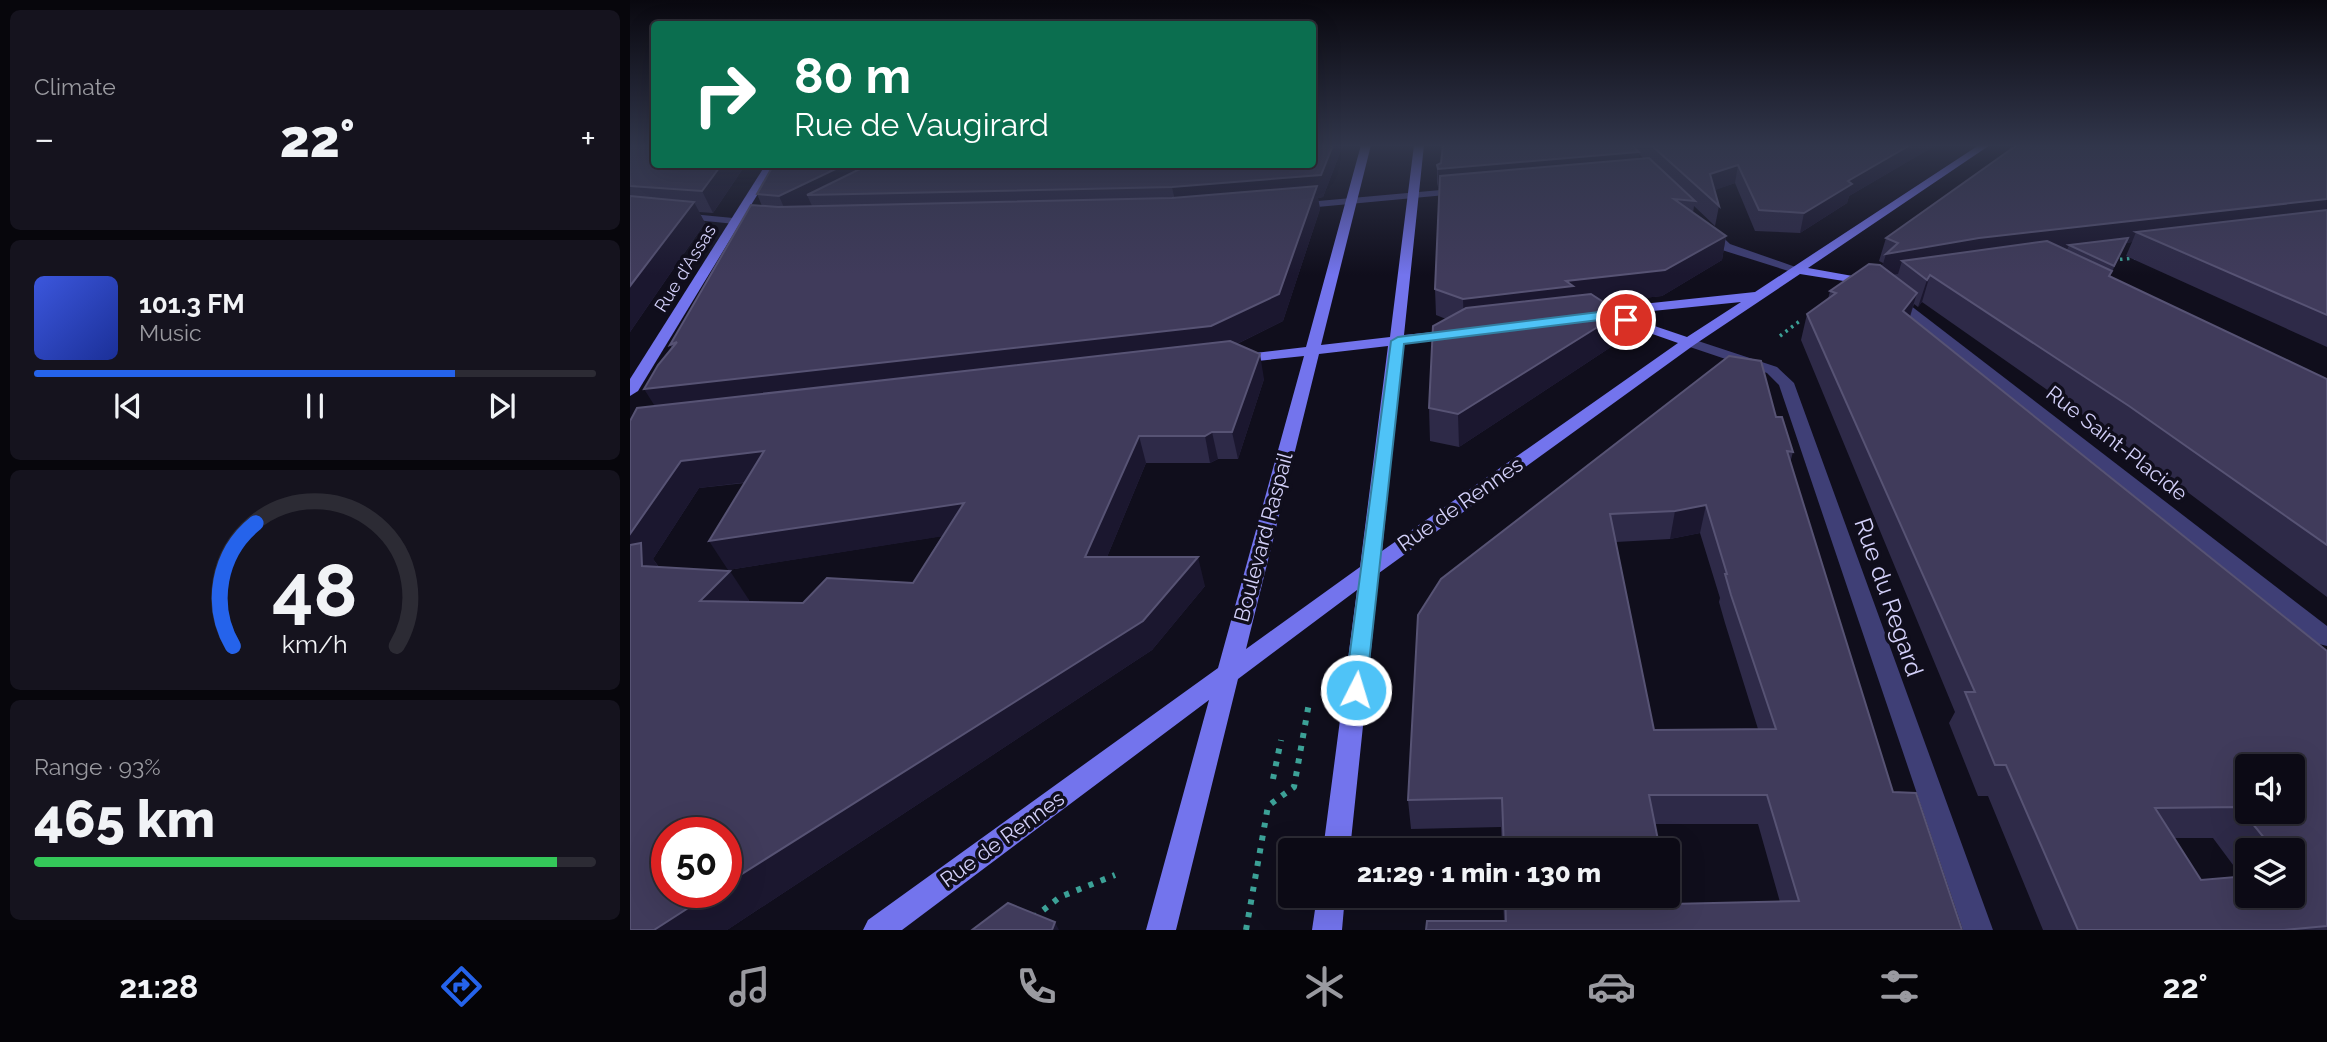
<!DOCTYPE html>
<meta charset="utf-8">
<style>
:root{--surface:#0c0a15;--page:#15131e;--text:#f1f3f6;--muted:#9a9aa0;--line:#2c2b34;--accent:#2563eb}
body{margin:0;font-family:Raleway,sans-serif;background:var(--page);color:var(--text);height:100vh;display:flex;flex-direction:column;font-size:26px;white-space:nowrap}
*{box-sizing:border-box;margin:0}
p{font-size:23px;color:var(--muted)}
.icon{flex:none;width:38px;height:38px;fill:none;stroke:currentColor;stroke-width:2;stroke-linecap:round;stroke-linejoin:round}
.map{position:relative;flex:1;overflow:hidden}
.sheet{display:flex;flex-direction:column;gap:10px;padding:10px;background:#07060c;width:630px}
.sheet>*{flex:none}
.banner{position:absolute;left:21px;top:21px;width:665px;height:147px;border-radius:7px;box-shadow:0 7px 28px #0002,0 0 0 2px var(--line);background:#0b6e4f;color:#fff;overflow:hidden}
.tools{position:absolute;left:1605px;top:754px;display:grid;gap:14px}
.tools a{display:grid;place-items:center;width:70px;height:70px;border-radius:7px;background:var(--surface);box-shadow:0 7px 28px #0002,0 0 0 2px var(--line);font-size:35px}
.speed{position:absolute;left:21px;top:817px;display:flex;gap:14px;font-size:35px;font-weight:700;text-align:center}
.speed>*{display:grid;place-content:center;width:91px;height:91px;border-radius:50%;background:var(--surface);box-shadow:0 7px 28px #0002,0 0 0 2px var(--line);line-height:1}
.speed .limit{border:10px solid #d22;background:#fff;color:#111}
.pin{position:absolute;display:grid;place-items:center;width:60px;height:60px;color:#fff;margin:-30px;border:4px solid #fff;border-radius:50%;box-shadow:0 2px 7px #0007}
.me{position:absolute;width:77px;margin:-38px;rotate:5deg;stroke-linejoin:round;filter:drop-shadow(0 0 5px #0008)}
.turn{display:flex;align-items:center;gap:24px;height:147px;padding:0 28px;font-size:32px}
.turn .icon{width:91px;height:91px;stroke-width:2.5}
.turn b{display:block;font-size:49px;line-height:60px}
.big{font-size:52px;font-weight:800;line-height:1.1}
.sheet .widget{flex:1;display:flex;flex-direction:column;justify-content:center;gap:10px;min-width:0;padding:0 24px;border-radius:10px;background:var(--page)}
.sheet .dial{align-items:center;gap:0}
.dial svg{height:182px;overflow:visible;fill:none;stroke:var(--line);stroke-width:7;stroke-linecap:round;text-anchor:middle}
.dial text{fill:var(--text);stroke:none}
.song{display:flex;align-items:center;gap:21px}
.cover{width:84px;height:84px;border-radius:10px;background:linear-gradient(135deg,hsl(230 70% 55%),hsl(230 70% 35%))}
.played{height:7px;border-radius:4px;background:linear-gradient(90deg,var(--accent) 75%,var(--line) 75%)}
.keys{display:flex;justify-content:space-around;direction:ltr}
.heat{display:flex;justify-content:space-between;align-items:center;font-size:38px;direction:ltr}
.charge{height:10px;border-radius:5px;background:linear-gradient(90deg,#34c759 93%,var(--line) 0)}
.trip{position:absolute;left:648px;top:838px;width:402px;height:70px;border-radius:7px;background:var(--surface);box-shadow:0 7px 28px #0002,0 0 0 2px var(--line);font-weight:800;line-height:70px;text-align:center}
.tab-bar{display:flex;height:112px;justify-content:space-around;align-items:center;background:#050408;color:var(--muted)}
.tab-bar .icon{width:49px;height:49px}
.tab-bar .on{color:var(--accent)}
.tab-bar b{font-size:32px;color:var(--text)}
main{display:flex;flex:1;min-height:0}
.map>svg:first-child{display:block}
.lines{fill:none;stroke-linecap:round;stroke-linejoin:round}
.path-far1{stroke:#3ca197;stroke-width:3.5;stroke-dasharray:2.5 4.5;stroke-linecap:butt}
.path{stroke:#3ca197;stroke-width:6;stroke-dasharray:5 8;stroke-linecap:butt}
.street{fill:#3f3f76;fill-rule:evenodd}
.secondary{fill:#7374ed;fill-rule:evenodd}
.wall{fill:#2e2a48;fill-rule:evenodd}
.shaded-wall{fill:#1b172f}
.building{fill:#403b5b;stroke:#575374;stroke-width:2;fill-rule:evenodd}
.route{fill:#4fc3f7;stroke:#337fa1;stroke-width:2}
.labels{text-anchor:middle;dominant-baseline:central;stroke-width:7;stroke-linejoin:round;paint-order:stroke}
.far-street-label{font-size:18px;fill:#d3d0f9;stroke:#100e1c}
.street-label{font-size:21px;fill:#d3d0f9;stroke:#100e1c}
.near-street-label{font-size:24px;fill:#d3d0f9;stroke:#100e1c}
</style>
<main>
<section class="sheet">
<div class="widget"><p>Climate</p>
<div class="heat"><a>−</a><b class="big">22°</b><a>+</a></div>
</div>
<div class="widget">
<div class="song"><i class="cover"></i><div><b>101.3 FM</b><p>Music</p></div></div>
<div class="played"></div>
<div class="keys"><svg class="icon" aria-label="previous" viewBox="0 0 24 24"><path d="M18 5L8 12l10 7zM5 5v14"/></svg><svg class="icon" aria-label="pause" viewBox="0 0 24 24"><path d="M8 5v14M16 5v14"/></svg><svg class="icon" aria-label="next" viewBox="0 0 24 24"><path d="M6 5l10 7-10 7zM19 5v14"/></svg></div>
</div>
<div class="widget dial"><svg viewBox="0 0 100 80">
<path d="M14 69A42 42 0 1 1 86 69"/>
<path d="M14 69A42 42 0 0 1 24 15" stroke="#2563eb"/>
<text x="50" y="56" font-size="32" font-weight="700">48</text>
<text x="50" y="72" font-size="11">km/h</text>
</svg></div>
<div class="widget"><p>Range · 93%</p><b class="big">465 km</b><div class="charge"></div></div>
</section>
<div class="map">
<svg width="1697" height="930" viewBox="0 0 1697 930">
<rect width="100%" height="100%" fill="#100e1c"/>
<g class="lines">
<!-- path-far1 -->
<g class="path-far1">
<path d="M1483 260 1505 258"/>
<path d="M1150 336 1171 320"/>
</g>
<!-- path -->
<g class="path">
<path d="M643 779 651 740"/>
<path d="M403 918 430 897 485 875"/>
<path d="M616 930 638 806 664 787 679 703"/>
</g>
<!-- street -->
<g class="street">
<path d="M833 188 837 189V193L666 209 661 206 666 203Z"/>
<path d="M51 213 124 220 130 223 124 226 47 218 45 216Z"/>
<path d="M1075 228H1083L1100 244 1174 270 1168 274 1092 250 1075 232Z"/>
<path d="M1263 292 1697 626V646L1689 644 1258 299 1256 296Z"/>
<path d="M1059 338 1147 367 1164 383 1363 930H1333L1149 385 1137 373 1054 345 1052 342 1054 339Z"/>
</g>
<!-- secondary -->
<g class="secondary">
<path d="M731 145H741L691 345 760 337 784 145H794L774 335 824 330 831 334 824 338 773 344 752 551 1048 343 994 324 961 320V314L1003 305 1125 292 1349 145H1360L1178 268 1245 280V286L1170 274 1064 345 749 573 720 850H693L727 590 608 679 546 930H516L579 700 272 930H233L238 920 588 668 674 356 608 363 601 359 608 355 676 347ZM1111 302 1057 337 992 315 1003 313ZM758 346 730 567 616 649 689 354Z"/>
<path d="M136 164H146L8 391 0 396V379Z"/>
<path d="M687 896H715L712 930H682Z"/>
</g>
</g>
<!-- wall -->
<g class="wall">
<path d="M0 145 116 164 83 213 69 212 75 223 0 332Z"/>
<path d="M682 145H713L693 197 688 198 690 209 653 321 607 344 634 379 608 459H588L580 463H516L477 557 575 586 522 650 97 930H0L25 406 42 348 40 345 132 206 127 194ZM115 483 98 570 312 536 283 583 173 603 118 602 119 600 29 567 23 559 69 488Z"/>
<path d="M813 145H1306L1219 196 1217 203 1170 233 1125 231 1105 183 1084 190 1089 206 1085 226 1064 206 1063 213 1096 236 1092 260 1032 296 974 302 987 343 829 447 800 441 799 408 816 319 806 315 805 289 809 187H808L807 183V165L811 163ZM1009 154 1014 159H1008Z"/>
<path d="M1697 145V347L1496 256 1502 242 1496 243 1480 276 1697 379V597L1483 436 1292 302 1288 307 1284 304 1280 317 1697 651V930H1413L1358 796H1348L1319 723 1325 712 1171 340 1177 314 1198 299 1200 291 1252 267 1253 263 1249 261 1256 238ZM1544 838H1583L1612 877 1571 880ZM1617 850H1662V896H1617Z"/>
<path d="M1146 417 1163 452 1160 463 1263 792 1332 930 874 921 873 896H1038L1040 904 1150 902 1128 824H1025L1030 850H872L871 827 781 829 778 800 788 615ZM1070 533 1090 598 1089 602 1095 623 1128 729 1024 730 986 542 1040 539Z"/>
</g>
<!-- shaded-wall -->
<g class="shaded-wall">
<path d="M703 145H713L693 197 688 198 690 209 653 321 586 354 33 419 14 389 547 210 542 187Z"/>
<path d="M1280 145H1306L1219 196 1217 203 1170 233 1174 213 1218 181Z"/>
<path d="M1009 152 1007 170 808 187V169Z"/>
<path d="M92 164H116L83 213 72 191Z"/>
<path d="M216 164H269L177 195 183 208 159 219 149 196Z"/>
<path d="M1108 165 1105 183 1077 193 1080 174Z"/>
<path d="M1697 199V219L1506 232 1502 242 1496 243 1476 285 1496 243 1439 245 1437 250 1272 261 1268 274 1249 277 1256 254 1349 238Z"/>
<path d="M64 202 75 223 0 332V286Z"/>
<path d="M1096 236 1092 260 1032 296 941 306 834 325 833 299 936 281Z"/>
<path d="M1300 275 1292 302 1288 307 1297 280Z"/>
<path d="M1287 293 1279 319 1273 311Z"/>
<path d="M990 313 987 343 829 447 828 414Z"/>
<path d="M630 354 634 379 608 459 602 432Z"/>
<path d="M582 432 588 459 580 463 575 436Z"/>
<path d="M509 436 516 463 465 586 455 557Z"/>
<path d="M134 451 150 478 69 488 23 559 32 572 33 595 0 558V534L51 461Z"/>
<path d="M334 503 346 531 98 570 79 541Z"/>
<path d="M1076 505 1070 533 1040 539 1045 511Z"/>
<path d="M568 557 575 586 522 650 97 930H24L83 892H96V884Z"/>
<path d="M100 571 119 600 91 630 70 601Z"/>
<path d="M425 922 429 930H422Z"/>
</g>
<!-- building -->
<g class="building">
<path d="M0 145H24V164H92L72 191 0 186Z"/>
<path d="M682 145H703L691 175 542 187 177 195 240 164H682Z"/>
<path d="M813 145H1002L1009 152 808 169 807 165 811 163Z"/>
<path d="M1021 145H1280L1218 181 1222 184 1174 213 1129 210 1108 165 1080 174 1089 206Z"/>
<path d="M1387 145H1697V199L1349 238 1256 254 1268 243 1256 238Z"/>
<path d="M1019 158 1065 201 1044 199 1096 236 1035 270 936 281 943 286 833 299 805 289 810 176Z"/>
<path d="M144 164H216L149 196 127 194Z"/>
<path d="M687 186 649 294 581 326 14 389 28 365 47 342 40 345 121 205 148 207 542 198Z"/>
<path d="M0 196 64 202 0 286Z"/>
<path d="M1697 210V315L1506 232Z"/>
<path d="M1498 238 1484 266 1439 245Z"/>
<path d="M1417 241 1482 271 1479 276 1697 379V545L1499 406 1300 275 1297 280 1272 261Z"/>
<path d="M1239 264 1250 265 1287 293 1273 311 1697 651V926L1654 930H1448L1376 765H1365L1335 692H1345L1177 314 1206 293 1200 291ZM1617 766H1662V812H1617ZM1609 807 1644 850H1662V896H1617V876L1571 880 1525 808Z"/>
<path d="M961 294 990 313 828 414 799 408 803 326 836 308Z"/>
<path d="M600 341 630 354 602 432H582L575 436H509L455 557H568L513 621 96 884V833H37V892H83L24 930H0V545L11 543 12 566 100 571 70 601 173 603 197 578 283 583 334 503 79 541 134 451 51 461 0 534V421L7 408Z"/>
<path d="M1099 356 1131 361 1146 417H1152L1163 452 1157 451 1263 792 1286 793 1332 930H796L797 921H876L875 896H1038V893L1040 904 1169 901 1137 795H1019L1030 850H874L872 798 778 800 788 615 811 579ZM1076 505 1097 574H1095L1101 595 1146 729 1024 730 980 514 1045 511Z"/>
<path d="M378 903 425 922 422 930H342Z"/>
</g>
<!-- sky -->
<linearGradient id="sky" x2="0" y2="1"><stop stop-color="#09080f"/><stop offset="0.53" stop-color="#31364b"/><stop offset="1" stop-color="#31364b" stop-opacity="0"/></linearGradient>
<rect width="1697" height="275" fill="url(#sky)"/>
<!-- route -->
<path class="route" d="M969 312 996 316 1003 320 996 324 969 320 774 344 736 690 733 695 726 698 718 695 715 690 761 341 768 337Z"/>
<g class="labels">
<!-- far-street labels -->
<g class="far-street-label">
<text transform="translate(55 268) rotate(-58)">Rue d'Assas</text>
</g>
<!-- street labels -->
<g class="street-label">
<text transform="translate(1487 443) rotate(38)">Rue Saint-Placide</text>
<text transform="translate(830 504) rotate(-35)">Rue de Rennes</text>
<text transform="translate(633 537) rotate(-75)">Boulevard Raspail</text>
<text transform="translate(372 839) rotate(-36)">Rue de Rennes</text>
</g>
<!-- near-street labels -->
<g class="near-street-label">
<text transform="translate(1259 597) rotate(71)">Rue du Regard</text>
</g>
</g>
</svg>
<div class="tools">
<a><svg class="icon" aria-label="sound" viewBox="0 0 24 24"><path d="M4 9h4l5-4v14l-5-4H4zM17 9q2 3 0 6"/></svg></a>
<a><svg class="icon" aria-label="layers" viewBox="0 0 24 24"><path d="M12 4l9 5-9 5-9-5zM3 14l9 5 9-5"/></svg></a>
</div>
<div class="speed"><div class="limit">50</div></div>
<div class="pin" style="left:996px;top:320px;background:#d93025"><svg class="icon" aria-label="arrive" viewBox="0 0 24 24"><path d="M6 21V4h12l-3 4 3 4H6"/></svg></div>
<svg class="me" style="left:726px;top:690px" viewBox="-20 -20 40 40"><circle r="17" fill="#4fc3f7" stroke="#fff" stroke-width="3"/><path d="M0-11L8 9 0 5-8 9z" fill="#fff"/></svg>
<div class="trip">21:29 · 1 min · 130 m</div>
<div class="banner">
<div class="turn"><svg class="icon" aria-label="right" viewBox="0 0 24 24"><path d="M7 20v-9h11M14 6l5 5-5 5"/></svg><div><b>80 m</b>Rue de Vaugirard</div></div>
</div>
</div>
</main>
<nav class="tab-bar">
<b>21:28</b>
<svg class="icon on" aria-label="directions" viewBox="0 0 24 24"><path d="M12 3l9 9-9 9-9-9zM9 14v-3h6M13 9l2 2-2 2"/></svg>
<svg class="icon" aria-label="music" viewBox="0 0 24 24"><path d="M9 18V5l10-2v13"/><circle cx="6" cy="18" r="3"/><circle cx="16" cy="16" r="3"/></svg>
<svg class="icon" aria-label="phone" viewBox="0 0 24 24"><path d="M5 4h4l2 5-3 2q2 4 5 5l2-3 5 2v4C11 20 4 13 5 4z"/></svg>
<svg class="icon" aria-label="climate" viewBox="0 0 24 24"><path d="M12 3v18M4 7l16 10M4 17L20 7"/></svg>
<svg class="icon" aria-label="car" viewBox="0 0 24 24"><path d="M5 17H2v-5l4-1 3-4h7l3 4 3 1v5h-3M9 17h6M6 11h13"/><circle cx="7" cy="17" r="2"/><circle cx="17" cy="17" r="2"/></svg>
<svg class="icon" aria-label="filters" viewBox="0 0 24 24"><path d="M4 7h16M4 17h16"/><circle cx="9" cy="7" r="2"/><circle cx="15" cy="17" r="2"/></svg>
<b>22°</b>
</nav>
